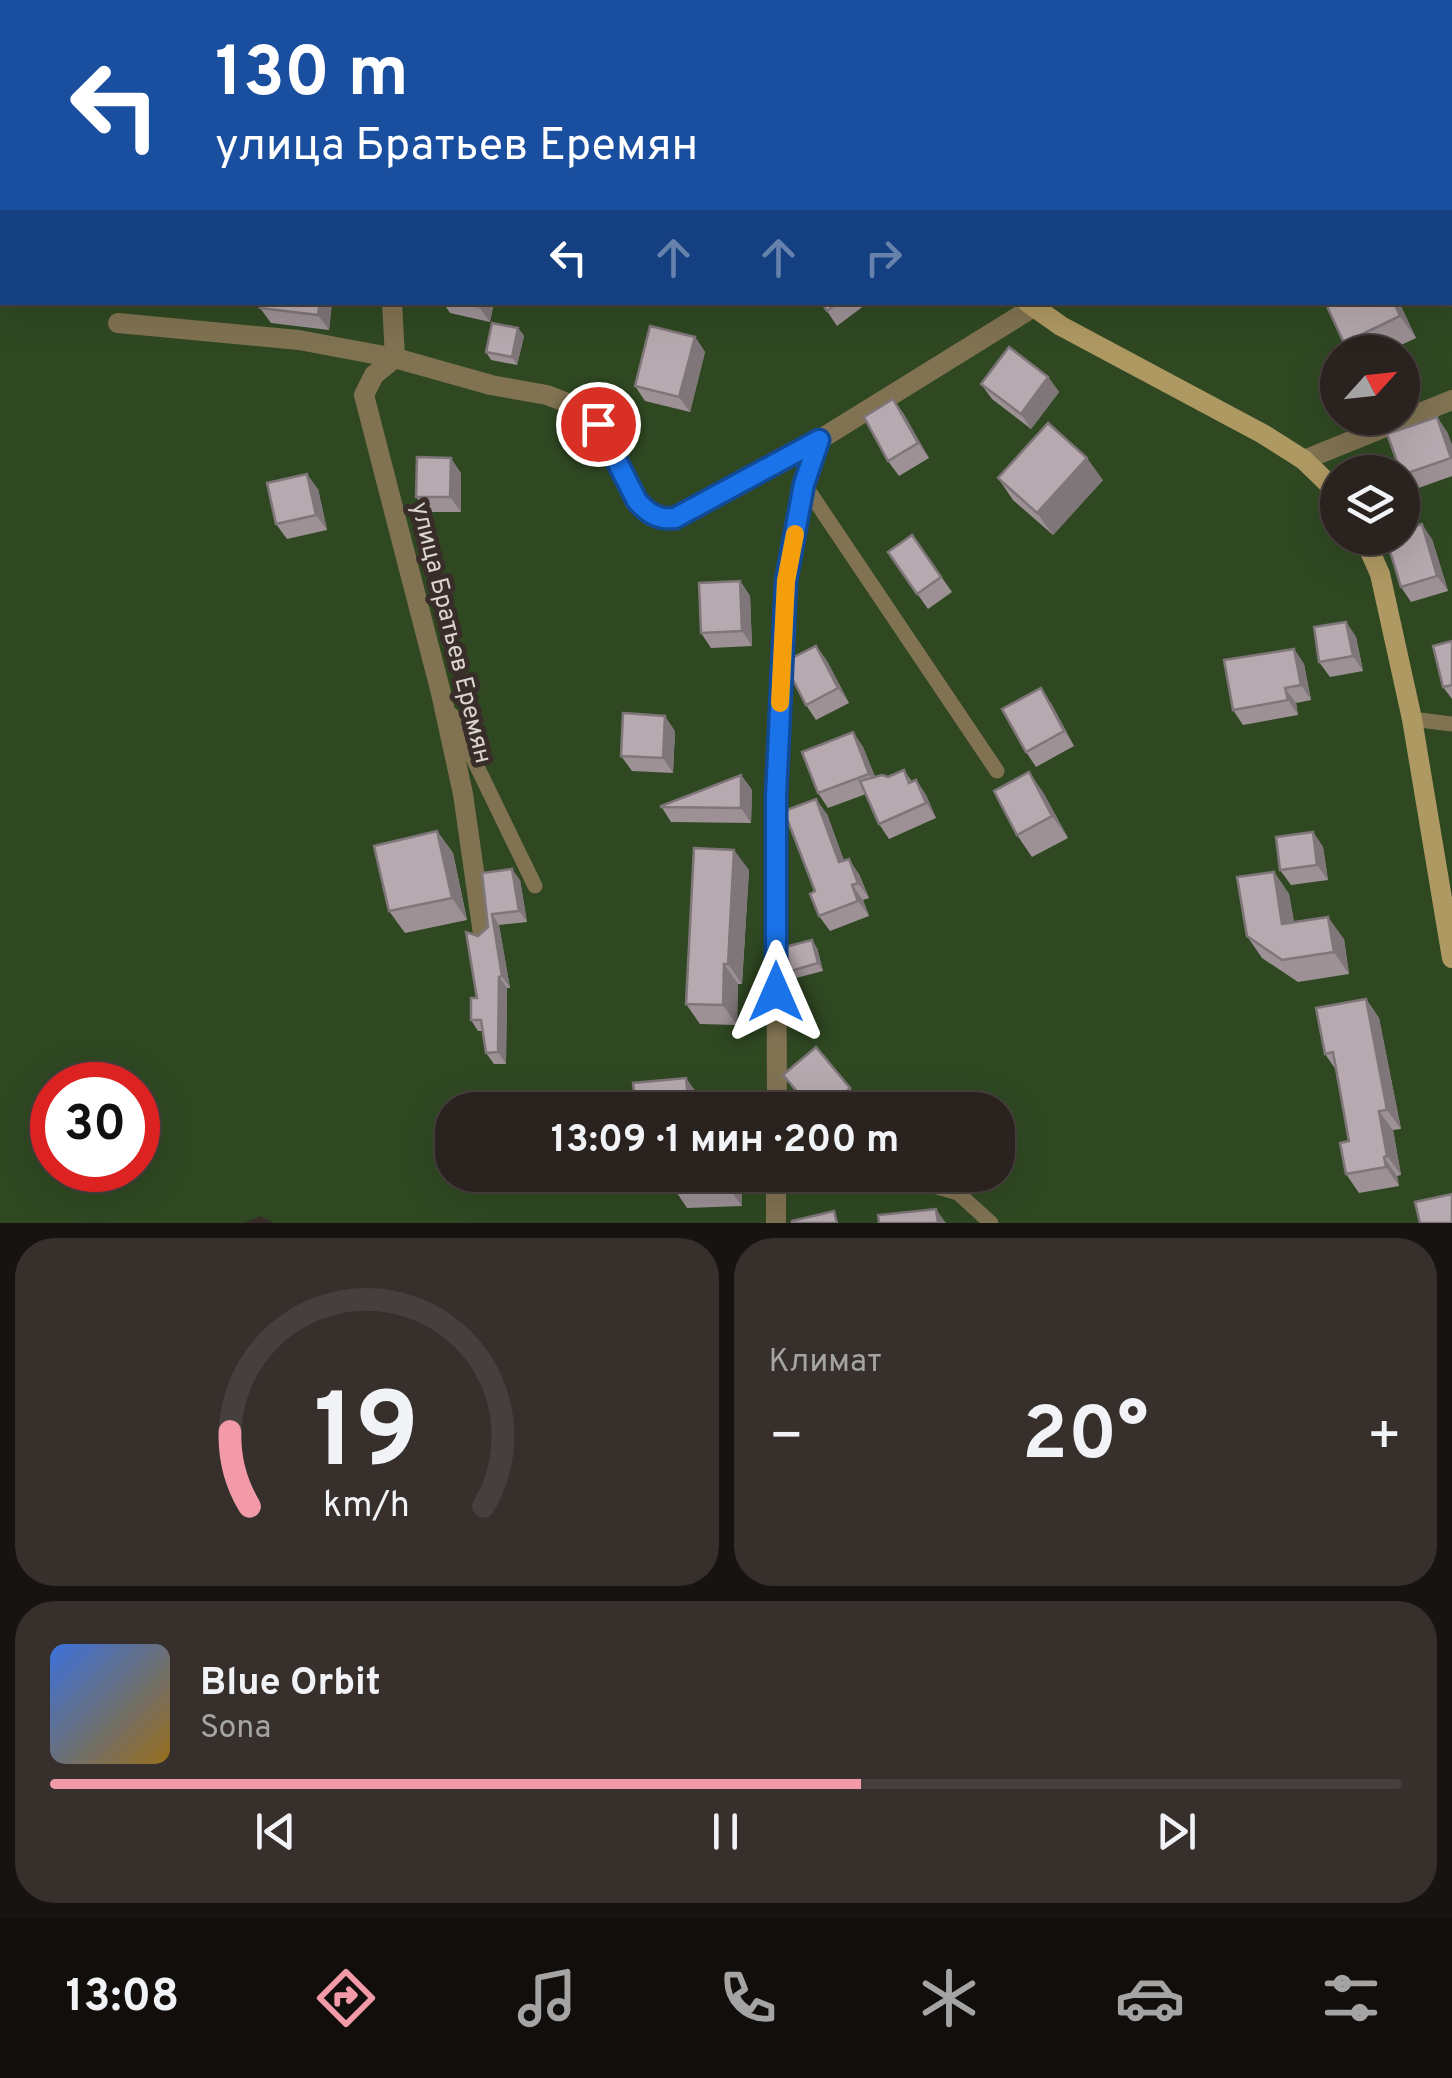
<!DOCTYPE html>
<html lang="ru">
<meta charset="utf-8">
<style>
:root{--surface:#2a221f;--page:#362f2c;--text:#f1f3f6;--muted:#a5a4a4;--line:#463f3d;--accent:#f39aa9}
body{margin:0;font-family:Overpass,sans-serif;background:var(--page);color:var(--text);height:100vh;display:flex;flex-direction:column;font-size:38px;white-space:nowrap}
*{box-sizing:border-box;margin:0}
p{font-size:32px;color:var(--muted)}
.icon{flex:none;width:55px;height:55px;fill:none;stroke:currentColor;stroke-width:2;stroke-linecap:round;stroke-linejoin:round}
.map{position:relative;height:1223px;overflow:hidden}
.panel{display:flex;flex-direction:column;gap:15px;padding:15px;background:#171311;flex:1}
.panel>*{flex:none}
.hud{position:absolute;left:0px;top:0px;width:1452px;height:305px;box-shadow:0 10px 40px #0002,0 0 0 2px var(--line);background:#1a4fa0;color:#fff;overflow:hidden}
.needle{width:65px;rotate:63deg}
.buttons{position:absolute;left:1320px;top:335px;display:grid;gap:20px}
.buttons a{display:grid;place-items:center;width:100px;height:100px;border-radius:50%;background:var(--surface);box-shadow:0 10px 40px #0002,0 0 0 2px var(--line);font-size:50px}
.speed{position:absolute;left:30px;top:1062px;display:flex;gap:20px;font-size:50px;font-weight:700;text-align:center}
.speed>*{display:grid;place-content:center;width:130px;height:130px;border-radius:50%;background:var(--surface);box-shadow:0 10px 40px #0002,0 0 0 2px var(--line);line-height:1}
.speed .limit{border:15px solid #d22;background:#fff;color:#111}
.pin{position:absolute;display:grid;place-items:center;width:85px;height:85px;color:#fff;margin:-42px;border:5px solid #fff;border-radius:50%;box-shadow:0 2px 10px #0007}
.me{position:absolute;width:110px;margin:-55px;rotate:0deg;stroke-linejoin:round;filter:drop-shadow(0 0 8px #0008)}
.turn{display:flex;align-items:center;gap:35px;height:210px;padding:0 50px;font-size:45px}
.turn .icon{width:130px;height:130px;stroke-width:2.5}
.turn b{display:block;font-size:70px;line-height:85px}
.lanes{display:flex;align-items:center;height:95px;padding:0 50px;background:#0003;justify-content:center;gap:50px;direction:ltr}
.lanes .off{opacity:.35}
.big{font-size:75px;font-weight:700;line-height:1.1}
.panel .widget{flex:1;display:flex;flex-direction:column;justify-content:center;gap:15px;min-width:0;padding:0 35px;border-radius:40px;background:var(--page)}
.panel .dial{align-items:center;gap:0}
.dial svg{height:260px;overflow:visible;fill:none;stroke:var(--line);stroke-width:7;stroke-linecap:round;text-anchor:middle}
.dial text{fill:var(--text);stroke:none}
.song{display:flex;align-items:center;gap:30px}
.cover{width:120px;height:120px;border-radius:15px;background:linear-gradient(135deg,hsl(220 70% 55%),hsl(40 70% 35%))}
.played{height:10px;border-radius:5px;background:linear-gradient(90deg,var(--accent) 60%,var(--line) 60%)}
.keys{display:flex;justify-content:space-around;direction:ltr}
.heat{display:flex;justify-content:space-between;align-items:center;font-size:55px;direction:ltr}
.panel .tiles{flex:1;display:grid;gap:15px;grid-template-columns:1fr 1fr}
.widget:last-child{grid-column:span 2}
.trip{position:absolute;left:435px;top:1092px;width:580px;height:100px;border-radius:40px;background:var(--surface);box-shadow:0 10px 40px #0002,0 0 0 2px var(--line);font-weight:700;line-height:100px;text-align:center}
.tab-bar{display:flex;height:160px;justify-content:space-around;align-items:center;background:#110e0c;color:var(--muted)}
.tab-bar .icon{width:70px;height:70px}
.tab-bar .active{color:var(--accent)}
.tab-bar b{font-size:45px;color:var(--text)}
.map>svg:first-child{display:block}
.green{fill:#2f4822;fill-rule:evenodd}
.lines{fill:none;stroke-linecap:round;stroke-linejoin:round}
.lane{stroke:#817352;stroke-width:15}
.street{stroke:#817352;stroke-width:20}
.secondary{stroke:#af9963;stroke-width:20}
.wall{fill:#9d9196}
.shaded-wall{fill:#7f767a}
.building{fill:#b6a9af;stroke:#7f767a;stroke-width:2.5}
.route-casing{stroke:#114b97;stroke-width:25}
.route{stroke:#1a73e8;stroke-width:18}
.slow{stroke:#f59e0b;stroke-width:18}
.labels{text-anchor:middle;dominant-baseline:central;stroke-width:10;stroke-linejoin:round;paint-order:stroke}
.street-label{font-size:25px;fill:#dbd4d1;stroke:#382d29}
</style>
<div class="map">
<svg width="1452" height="1223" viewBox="0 0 1452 1223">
<rect width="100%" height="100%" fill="#382d29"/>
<!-- green -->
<path class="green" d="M0 0H1452V1223H274L261 1216 244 1223H0ZM2 2H1450V302H2ZM1338 352H1402V418H1338ZM1338 472H1402V538H1338ZM52 1085H138V1170H52ZM452 1110H998V1175H452Z"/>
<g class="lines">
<!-- lane -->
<g class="lane">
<path d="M1174 0V2"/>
<path d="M1437 2V0"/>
<path d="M804 484 997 771"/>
<path d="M452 715 535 886"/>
<path d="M1412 719 1452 724"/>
<path d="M776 1178 913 1180 958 1193 991 1223"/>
</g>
<!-- street -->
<g class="street">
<path d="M344 0V2"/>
<path d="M392 302 395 358 374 375 364 395 441 693 463 794 483 934"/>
<path d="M118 323 299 340 395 358 491 385 547 395 583 409 598 425 637 501C649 514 658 520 675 518L819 440 1032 308"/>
<path d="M1304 460 1452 400"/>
<path d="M777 1110 776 797 785 581 804 484 819 440"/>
<path d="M776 1223V1175"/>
</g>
<!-- secondary -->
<g class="secondary">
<path d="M900 2V0"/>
<path d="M1027 302 1061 326 1263 434 1304 460 1338 493"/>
<path d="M1364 538 1380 574 1412 719 1452 958"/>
</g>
</g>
<!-- wall -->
<g class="wall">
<path d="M722 0H772V2H723Z"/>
<rect x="1061" y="0" width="62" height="2"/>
<path d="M332 302 329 330 271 323 260 308Z"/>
<path d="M431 302H494L490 322 450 313 446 307Z"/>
<path d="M821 302H869L837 326Z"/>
<path d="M1399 302 1416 338 1386 352H1351L1344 343Z"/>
<path d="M518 328 524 336 517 365 491 360 486 352Z"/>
<path d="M695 337 705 352 690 412 645 401 635 386Z"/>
<path d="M1048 377 1059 392 1031 429 992 399 981 384Z"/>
<path d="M893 399 929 458 899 476 888 461Z"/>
<path d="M1437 417 1447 432 1452 445V476L1413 490 1402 476Z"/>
<path d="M461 473V512H427L416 497Z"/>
<path d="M998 478 1103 480 1053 535 1013 500Z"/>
<path d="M318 489 327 530 287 539 276 524Z"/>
<path d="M912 535 952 592 928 609 888 552Z"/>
<path d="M1432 539 1448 591 1411 602 1401 587Z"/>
<path d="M740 581 750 596 752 646 711 648 701 633Z"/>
<path d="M1346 622 1356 637 1363 671 1330 677 1319 662Z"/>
<path d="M1452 641V699L1443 687Z"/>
<path d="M816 646 827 661 849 703 816 720 806 705Z"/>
<path d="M1294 649 1304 664 1311 700 1296 703 1298 715 1243 725 1233 710Z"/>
<path d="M1051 703 1074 746 1036 767 1026 752Z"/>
<path d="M675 731 673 773 632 771 621 756Z"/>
<path d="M853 732 863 747 875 777H888L904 770 912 782 916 780 926 795 936 818 889 839 879 824 866 794 828 808 818 793Z"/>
<path d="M1029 772 1044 794 1068 838 1032 857 1017 835Z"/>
<path d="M741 775 752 790 751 823 671 822 661 806Z"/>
<path d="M827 814 844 861 859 874 869 898 863 900 869 916 830 931 819 916 815 891Z"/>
<path d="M437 831 453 853 467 920 405 933 389 911Z"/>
<path d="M1313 832 1323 847 1328 880 1291 885 1280 870Z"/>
<path d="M749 870 742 984H738L737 1025 700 1024 686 1004Z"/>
<path d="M1274 872 1289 894 1294 922 1344 939 1349 974 1298 982 1262 958 1247 936Z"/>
<path d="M482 873 520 880 527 922 499 925 510 988H507L506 1064H494L486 1053 483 1031H478L471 1020 477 998 478 936 488 927Z"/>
<path d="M817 948 823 971 796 978 791 971Z"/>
<path d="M1366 999 1379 1018 1401 1129 1393 1130 1401 1175 1397 1176 1399 1186 1359 1193 1346 1174 1349 1141 1336 1070 1325 1054Z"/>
<path d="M783 1075 850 1088 861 1103 859 1104 866 1110H810Z"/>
<path d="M741 1175 742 1206 687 1208 677 1193Z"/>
</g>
<!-- shaded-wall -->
<g class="shaded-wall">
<path d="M320 302H332L329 330 318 315Z"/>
<path d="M480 302H494L490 322 479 307Z"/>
<path d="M1394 302H1399L1416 338 1400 316Z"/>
<path d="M518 328 524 336 517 365 512 357Z"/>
<path d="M695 337 705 352 690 412 679 397Z"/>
<path d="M1048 377 1059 392 1031 429 1021 414Z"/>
<path d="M893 399 904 414 929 458 918 443Z"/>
<path d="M1437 417 1447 432 1452 445V459Z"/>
<path d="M451 458 461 473V512L450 497Z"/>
<path d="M1087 458 1103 480 1053 535 1037 513Z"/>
<path d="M307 474 318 489 327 530 316 515Z"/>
<path d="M1422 524 1432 539 1448 591 1437 576Z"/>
<path d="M740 581 750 596 752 646 742 631Z"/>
<path d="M1346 622 1356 637 1363 671 1353 656Z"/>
<path d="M816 646 827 661 849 703 838 688Z"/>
<path d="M1294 649 1304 664 1311 700 1301 685Z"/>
<path d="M1041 688 1051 703 1074 746 1064 731Z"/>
<path d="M1285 688 1296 703 1298 715 1288 700Z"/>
<path d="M665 716 675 731 673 773 663 758Z"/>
<path d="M853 732 863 747 880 789 869 774Z"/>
<path d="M1029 772 1044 794 1068 838 1052 816Z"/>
<path d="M741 775 752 790 751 823 741 808Z"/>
<path d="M916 780 926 795 936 818 926 803Z"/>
<path d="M816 799 827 814 850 877 839 862Z"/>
<path d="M437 831 453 853 467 920 452 898Z"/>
<path d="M1313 832 1323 847 1328 880 1317 865Z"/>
<path d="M734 850 749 870 742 984 728 964Z"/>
<path d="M849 859 859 874 869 898 858 883Z"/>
<path d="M512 869 520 880 527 922 519 911Z"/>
<path d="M1274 872 1289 894 1298 946 1282 924Z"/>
<path d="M852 885 863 900 869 916 858 901Z"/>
<path d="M492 914 499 925 510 988 502 976Z"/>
<path d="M1328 917 1344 939 1349 974 1334 952Z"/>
<path d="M812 940 817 948 823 971 818 963Z"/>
<path d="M724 964 738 984 737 1025 723 1005Z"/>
<path d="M499 977 507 988 506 1064 498 1052Z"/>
<path d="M1366 999 1379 1018 1401 1129 1387 1110Z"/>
<path d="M686 1078 697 1093 698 1110H689Z"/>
<path d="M1379 1111 1393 1130 1401 1175 1387 1156Z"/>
<path d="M1384 1157 1397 1176 1399 1186 1386 1167Z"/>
<path d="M731 1175H741L742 1206 731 1191Z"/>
<path d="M936 1209 946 1223H938Z"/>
</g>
<!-- building -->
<g class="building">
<path d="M942 0H990L991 2H943Z"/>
<path d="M1061 0H1102L1090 2H1061Z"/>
<path d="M1254 0H1303L1298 2H1255Z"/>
<path d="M261 302H320L318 315 260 308Z"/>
<path d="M460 302H480L479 307Z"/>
<path d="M821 302H838L827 311Z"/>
<path d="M1325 302H1394L1400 316 1344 343Z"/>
<path d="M492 323 518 328 512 357 486 352Z"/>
<path d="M650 326 695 337 679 397 635 386Z"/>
<path d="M1009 347 1048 377 1021 414 981 384Z"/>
<path d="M893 399 918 443 888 461 864 417Z"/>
<path d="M1437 417 1451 458 1402 475 1387 434Z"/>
<path d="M1048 423 1087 458 1037 513 998 478Z"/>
<path d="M417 457 451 458 450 497H416Z"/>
<path d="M307 474 316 515 276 524 267 483Z"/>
<path d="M1422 524 1437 576 1401 587 1386 538H1402V530Z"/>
<path d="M912 535 941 577 917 594 888 552Z"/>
<path d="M740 581 742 631 701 633 699 583Z"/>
<path d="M1346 622 1353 656 1319 662 1314 627Z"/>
<path d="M1452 641V685L1443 687 1433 646Z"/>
<path d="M816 646 838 688 806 705 784 662Z"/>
<path d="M1294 649 1301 685 1285 688 1288 700 1233 710 1224 660Z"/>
<path d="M1041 688 1064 731 1026 752 1002 709Z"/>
<path d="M623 713 665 716 663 758 621 756Z"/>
<path d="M853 732 869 774 818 793 802 752Z"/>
<path d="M904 770 909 783 916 780 926 803 879 824 860 781 882 775 888 777Z"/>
<path d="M1029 772 1052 816 1017 835 994 791Z"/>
<path d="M741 775V808L661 807V806Z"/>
<path d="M816 799 839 862 849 859 858 883 852 885 858 901 819 916 810 894 815 891 784 811Z"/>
<path d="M437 831 452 898 389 911 374 846Z"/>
<path d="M1313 832 1317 865 1280 870 1276 837Z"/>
<path d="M694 848 734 850 728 964H724L723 1005 686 1004Z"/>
<path d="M512 869 519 911 492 914 502 976 499 977 498 1052 486 1053 481 1020H471V998H477L466 932 478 936 488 927 482 873Z"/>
<path d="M1274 872 1282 924 1328 917 1334 952 1282 960 1247 936 1237 877Z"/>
<path d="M812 940 818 963 791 971 785 947Z"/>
<path d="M1366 999 1387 1110 1379 1111 1387 1156 1384 1157 1386 1167 1346 1174 1340 1143 1349 1141 1333 1052 1325 1054 1316 1008Z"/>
<path d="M816 1047 850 1088 846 1092 866 1110H813L783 1075Z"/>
<path d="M686 1078 689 1110H636L633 1083Z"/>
<path d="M676 1175H731V1191L677 1193Z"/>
<path d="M1452 1194V1223H1420L1415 1202Z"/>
<path d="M936 1209 938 1223H879L878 1215Z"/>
<path d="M834 1211 837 1223H792V1221Z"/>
</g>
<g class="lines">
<!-- route casing -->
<g class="route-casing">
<path id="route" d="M598 424 637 501C649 514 658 520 675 518L819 440 804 484 786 581 776 797V992"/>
</g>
<!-- route -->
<use href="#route" class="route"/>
<!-- slow -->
<path class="slow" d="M780 703 786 581 795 534"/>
</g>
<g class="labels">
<!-- street labels -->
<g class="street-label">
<text transform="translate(450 633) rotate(76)">улица Братьев Еремян</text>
</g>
</g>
</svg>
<div class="buttons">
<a><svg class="needle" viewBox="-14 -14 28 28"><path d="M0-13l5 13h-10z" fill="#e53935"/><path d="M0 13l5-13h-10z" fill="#a5a4a4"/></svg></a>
<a><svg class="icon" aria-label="layers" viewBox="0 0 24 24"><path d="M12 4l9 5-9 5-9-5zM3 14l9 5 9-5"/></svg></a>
</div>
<div class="speed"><div class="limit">30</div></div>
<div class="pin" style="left:598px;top:424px;background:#d93025"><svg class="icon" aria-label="arrive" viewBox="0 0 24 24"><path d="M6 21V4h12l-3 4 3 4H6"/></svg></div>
<svg class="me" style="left:776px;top:992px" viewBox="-20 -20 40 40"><path d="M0-17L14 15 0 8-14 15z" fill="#1a73e8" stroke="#fff" stroke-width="4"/></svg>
<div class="trip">13:09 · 1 мин · 200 m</div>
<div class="hud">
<div class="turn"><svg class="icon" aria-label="left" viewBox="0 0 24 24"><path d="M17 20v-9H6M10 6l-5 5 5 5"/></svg><div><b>130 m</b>улица Братьев Еремян</div></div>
<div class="lanes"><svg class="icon" aria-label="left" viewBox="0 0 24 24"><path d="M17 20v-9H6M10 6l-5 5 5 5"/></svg><svg class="icon off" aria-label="ahead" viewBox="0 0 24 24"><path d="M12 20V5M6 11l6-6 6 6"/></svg><svg class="icon off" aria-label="ahead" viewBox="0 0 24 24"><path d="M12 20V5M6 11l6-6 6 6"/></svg><svg class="icon off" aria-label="right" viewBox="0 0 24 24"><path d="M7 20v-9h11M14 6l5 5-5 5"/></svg></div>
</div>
</div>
<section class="panel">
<div class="tiles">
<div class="widget dial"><svg viewBox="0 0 100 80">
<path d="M14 69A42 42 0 1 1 86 69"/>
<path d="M14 69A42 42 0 0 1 8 46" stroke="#f39aa9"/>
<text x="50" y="56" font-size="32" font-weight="700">19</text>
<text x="50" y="72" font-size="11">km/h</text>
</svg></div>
<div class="widget"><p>Климат</p>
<div class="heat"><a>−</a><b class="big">20°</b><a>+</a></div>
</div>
<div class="widget">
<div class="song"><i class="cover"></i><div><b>Blue Orbit</b><p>Sona</p></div></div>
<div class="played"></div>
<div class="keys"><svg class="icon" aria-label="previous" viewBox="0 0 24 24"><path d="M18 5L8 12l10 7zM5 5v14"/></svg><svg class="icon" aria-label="pause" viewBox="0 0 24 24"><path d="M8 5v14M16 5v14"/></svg><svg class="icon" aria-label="next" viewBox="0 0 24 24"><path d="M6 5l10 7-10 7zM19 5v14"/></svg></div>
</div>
</div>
</section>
<nav class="tab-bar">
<b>13:08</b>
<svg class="icon active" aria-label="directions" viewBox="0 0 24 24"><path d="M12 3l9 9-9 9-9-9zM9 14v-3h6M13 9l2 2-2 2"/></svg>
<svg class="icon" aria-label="music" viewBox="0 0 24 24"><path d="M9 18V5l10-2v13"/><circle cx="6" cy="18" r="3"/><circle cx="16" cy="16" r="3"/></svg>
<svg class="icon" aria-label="phone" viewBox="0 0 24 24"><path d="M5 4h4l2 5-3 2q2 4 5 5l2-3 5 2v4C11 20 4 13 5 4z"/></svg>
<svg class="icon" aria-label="climate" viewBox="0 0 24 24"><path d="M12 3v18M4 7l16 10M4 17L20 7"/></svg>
<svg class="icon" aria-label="car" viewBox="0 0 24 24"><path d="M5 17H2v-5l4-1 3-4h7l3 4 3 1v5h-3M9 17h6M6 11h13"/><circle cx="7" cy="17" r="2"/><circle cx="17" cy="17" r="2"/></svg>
<svg class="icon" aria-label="filters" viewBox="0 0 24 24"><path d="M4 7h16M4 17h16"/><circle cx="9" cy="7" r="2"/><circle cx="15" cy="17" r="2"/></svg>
</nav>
